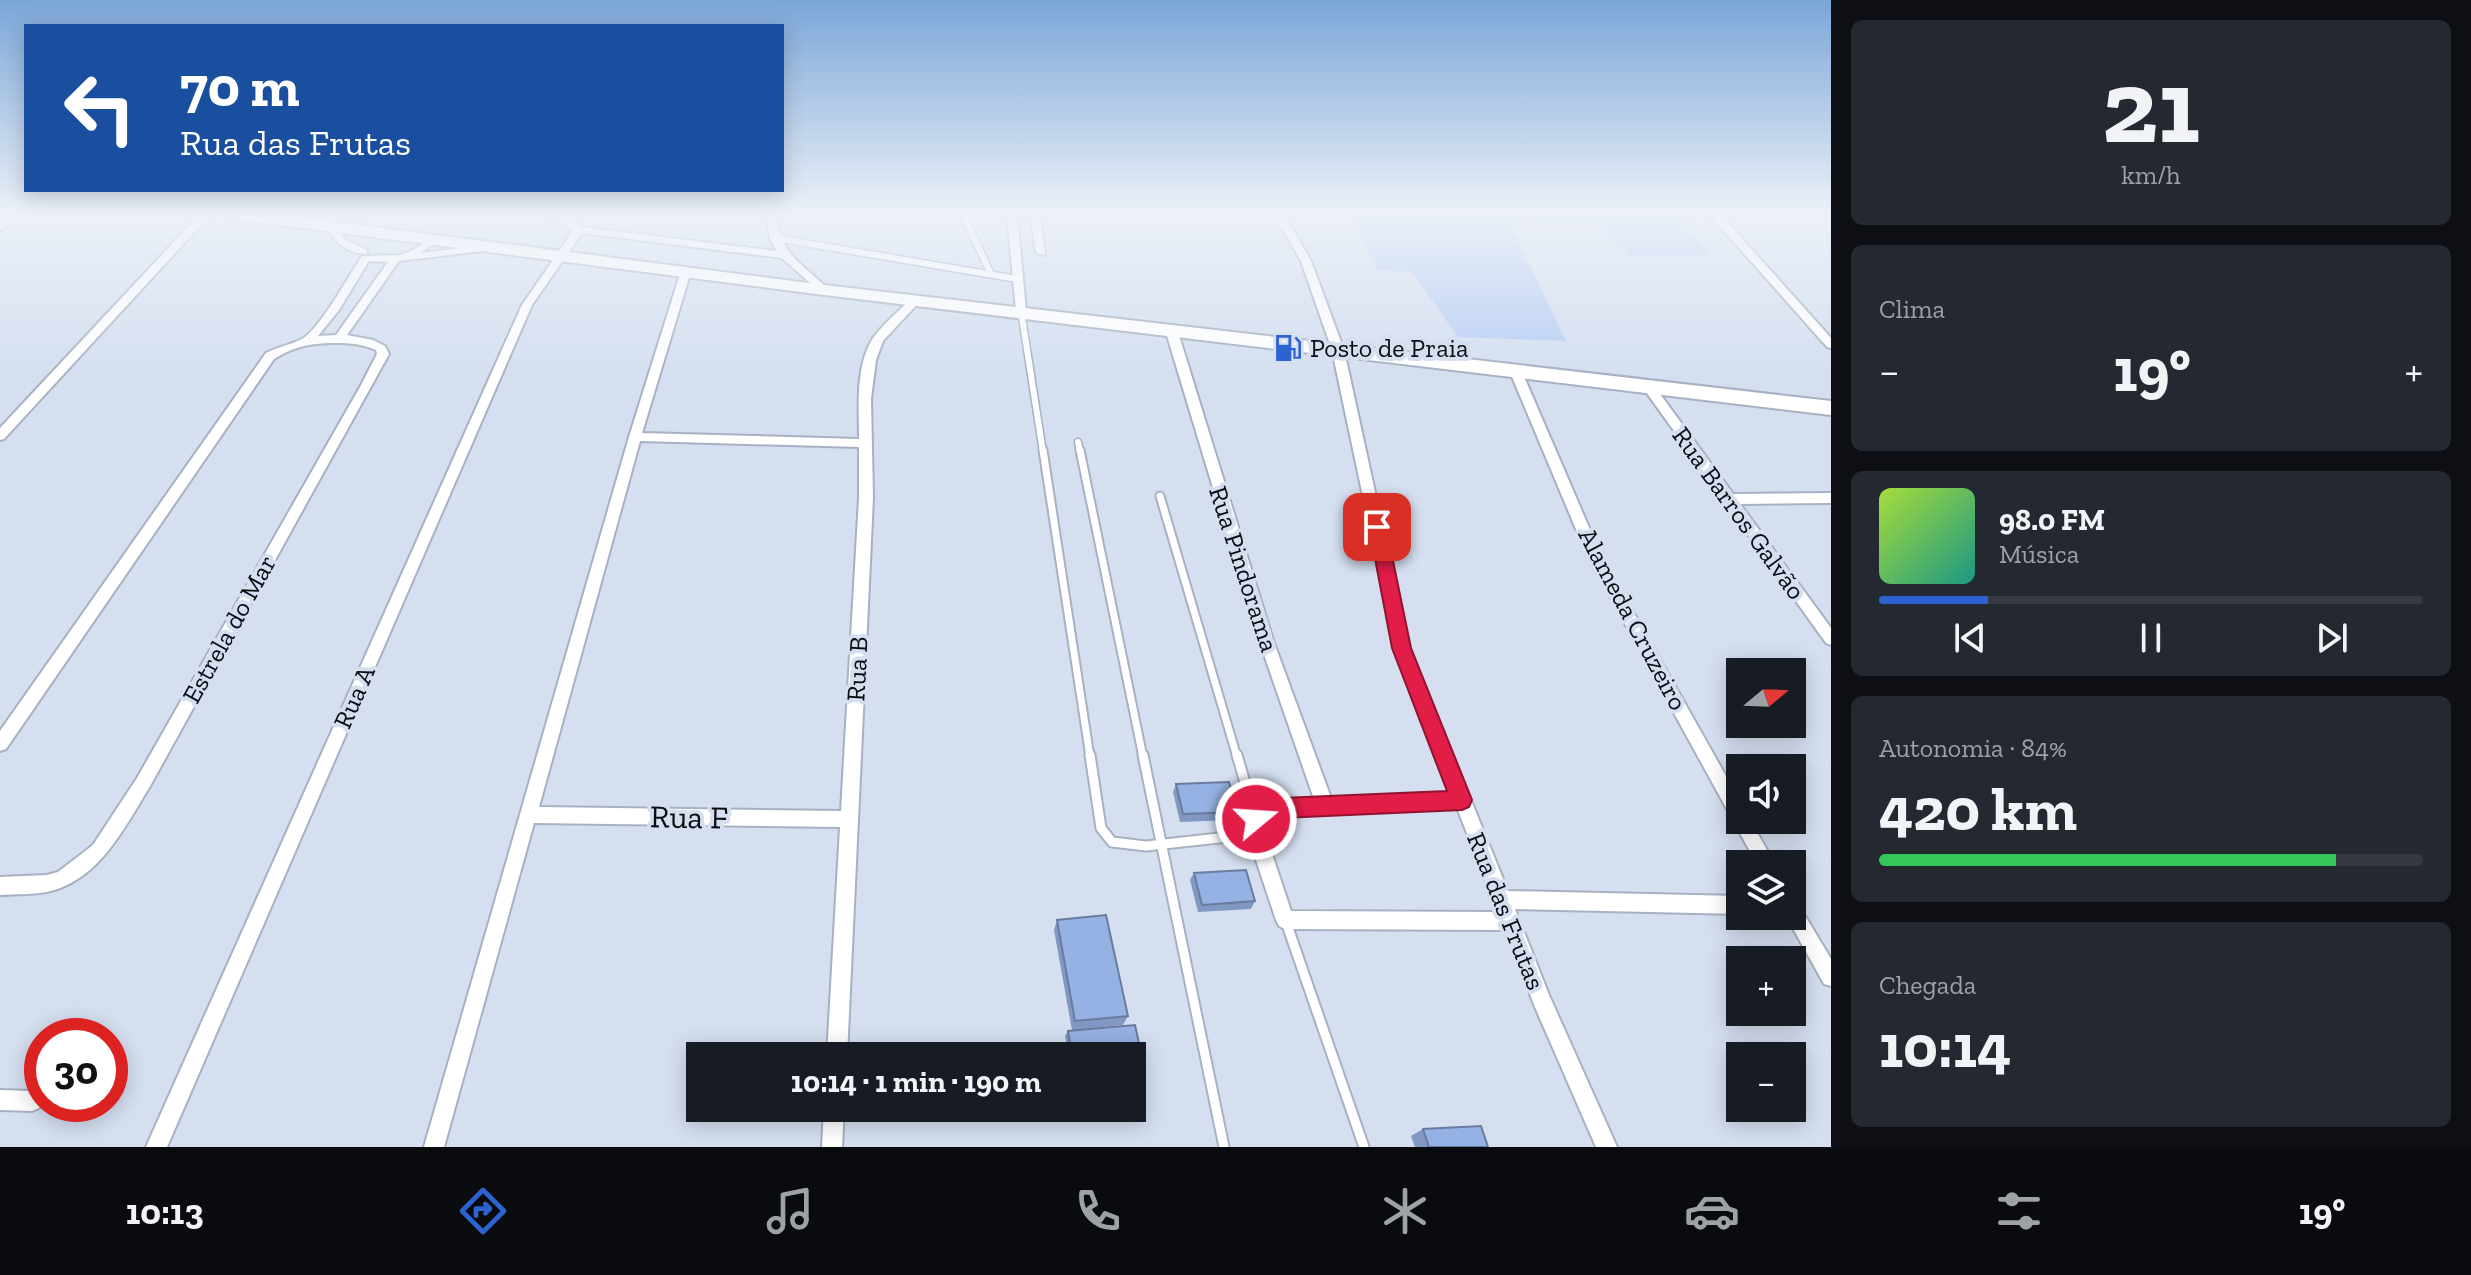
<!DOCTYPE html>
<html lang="pt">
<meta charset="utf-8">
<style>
:root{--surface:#171b24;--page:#242831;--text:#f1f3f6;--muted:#9ea1a6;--line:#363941;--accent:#2c63d1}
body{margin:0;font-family:"Zilla Slab",serif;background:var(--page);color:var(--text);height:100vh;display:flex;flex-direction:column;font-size:30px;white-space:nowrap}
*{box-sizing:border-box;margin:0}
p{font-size:26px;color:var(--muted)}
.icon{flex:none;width:44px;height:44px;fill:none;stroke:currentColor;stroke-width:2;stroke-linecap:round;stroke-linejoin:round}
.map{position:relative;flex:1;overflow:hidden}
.side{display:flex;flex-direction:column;gap:20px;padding:20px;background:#0d0f14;width:640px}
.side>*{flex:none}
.hud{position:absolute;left:24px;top:24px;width:760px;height:168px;border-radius:0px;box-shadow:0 4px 20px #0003;background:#1a4fa0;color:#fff;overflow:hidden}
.needle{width:52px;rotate:71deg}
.buttons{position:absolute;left:1726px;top:658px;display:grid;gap:16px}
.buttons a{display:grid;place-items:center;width:80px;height:80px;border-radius:0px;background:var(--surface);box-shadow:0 4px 20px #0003;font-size:40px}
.speed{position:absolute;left:24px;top:1018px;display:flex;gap:16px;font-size:40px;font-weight:700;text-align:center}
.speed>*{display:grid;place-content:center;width:104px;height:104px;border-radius:50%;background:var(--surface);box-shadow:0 4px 20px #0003;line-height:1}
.speed .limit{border:12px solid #d22;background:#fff;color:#111}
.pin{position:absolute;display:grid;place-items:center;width:68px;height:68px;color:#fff;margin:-34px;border-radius:16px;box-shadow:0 4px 12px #0006}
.me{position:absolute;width:88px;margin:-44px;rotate:72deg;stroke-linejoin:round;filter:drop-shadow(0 0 6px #0008)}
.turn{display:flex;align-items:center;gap:28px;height:168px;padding:0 24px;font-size:36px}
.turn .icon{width:104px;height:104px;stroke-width:2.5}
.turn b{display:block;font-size:56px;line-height:68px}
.big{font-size:60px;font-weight:700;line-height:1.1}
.side .tile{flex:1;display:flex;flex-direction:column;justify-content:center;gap:12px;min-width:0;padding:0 28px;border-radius:12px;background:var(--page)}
.side .dial{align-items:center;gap:0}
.dial b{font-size:104px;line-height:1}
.song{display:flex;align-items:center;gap:24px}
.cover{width:96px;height:96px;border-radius:12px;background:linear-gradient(135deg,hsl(80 70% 55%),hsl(170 70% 35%))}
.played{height:8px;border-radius:4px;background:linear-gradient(90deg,var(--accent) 20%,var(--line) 20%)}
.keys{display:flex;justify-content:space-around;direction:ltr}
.heat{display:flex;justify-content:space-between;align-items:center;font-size:44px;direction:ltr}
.charge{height:12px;border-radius:6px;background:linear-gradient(90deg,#34c759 84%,var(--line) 0)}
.trip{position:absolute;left:686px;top:1042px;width:460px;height:80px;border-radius:0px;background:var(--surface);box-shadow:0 4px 20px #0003;font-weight:700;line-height:80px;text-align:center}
.tabs{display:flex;height:128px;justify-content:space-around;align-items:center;background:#090b0e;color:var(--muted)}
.tabs .icon{width:56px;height:56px}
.tabs .on{color:var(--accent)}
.tabs b{font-size:36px;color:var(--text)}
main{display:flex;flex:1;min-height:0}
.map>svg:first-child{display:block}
.green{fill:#b8cdf4}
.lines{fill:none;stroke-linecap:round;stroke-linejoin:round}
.lane-far2-casing{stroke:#a8b1c1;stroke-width:9}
.lane-far1-casing{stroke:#a8b1c1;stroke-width:11}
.lane-casing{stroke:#a8b1c1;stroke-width:13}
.street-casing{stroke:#a8b1c1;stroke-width:4}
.primary-casing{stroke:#a8b1c1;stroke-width:4}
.lane-far2{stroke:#fff;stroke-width:6}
.lane-far1{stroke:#fff;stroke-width:7}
.lane{stroke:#fff;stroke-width:9}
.street{fill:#fff;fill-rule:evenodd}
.primary{fill:#fff;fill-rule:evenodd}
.wall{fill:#8198c3}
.building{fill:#96b1e3;stroke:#697c9f;stroke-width:2}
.route{fill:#e11d48;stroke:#92132f;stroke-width:2}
.labels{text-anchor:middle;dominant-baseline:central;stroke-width:8;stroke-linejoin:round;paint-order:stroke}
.poi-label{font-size:26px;fill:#0a0d12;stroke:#d5dff0;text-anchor:start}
.street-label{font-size:26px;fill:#0a0d12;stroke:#d5dff0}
.near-street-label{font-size:32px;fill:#0a0d12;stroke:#d5dff0}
</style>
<main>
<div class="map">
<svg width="1831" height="1147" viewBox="0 0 1831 1147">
<rect width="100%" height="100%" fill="#d5dff0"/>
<!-- green -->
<path class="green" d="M1722 214 1726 218 1681 219 1710 255 1629 256 1594 224H1510L1566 341 1458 337 1412 272 1377 270 1351 215Z"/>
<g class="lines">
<!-- lane-far2 casing -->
<g class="lane-far2-casing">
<g id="lane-far2">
<path d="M963 214 990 272"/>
<path d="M775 238 1017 279"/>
<path d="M1021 311 1043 452"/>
<path d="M1078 442 1080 452"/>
</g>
</g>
<!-- lane-far1 casing -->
<g class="lane-far1-casing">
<g id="lane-far1">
<path d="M1043 450 1090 757"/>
<path d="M1080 450 1143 757"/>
<path d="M1160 496 1237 757"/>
</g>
</g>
<!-- lane casing -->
<g class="lane-casing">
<g id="lane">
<path d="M1090 755 1101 828 1112 842 1146 846 1255 834"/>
<path d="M1143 755 1224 1147"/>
<path d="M1237 755 1255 817"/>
<path d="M1286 922 1364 1147"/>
</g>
</g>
<!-- street casing -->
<g class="street-casing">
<g id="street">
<path d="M9 214H20L0 231V223Z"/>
<path d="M200 214H211L4 439 0 440V428Z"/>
<path d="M551 214H563L582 227 777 251 770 239 766 214H776C779 256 804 264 829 290L824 293 820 292 782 258 582 233 532 305 167 1147H146L522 305 573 231Z"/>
<path d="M1007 214H1017L1026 311 1021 314 1016 311Z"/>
<path d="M1030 214H1040L1045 255 1036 253Z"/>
<path d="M1274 214H1284L1311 261 1344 350 1409 648 1508 891 1740 896V914L1515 909 1549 995 1617 1147H1596L1535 1007 1505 930 1285 929 1279 926 1276 920 1247 833C1248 826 1246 819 1250 813 1262 796 1296 800 1314 799L1259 640 1165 329 1167 327 1171 326 1177 329 1273 640 1331 798 1451 793 1395 648 1332 350 1301 261ZM1457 808 1498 912 1291 911 1265 833 1264 822 1268 819 1281 816Z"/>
<path d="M1709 214H1720L1831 338V348L1827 347Z"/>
<path d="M327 225H335L344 239 367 250V254C348 254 335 242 326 227Z"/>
<path d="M432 237 437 240 421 253 490 244 495 247 490 250 399 261 347 335 373 340 385 346 389 354 149 788C124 828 100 878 51 891 35 895 16 894 0 895V877L47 875 58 872 93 845 137 778 360 387 377 354 376 350C362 344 351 343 338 343 313 343 297 345 274 359L6 749 0 751V731L266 353C277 347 290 345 302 339 319 330 350 274 362 256L400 255 413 250ZM369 261 388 262 336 335 318 336 339 310Z"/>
<path d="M686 268 691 271 642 433 859 439C859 408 855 366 873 338 884 323 900 310 913 297L917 296 922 299 883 341 876 360 871 399 873 498 847 1056H827L840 827 534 823 444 1147H424L629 437 681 271ZM640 441 859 447V498L841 811 539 807Z"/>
<path d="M1516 368 1522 372 1600 553 1740 801V820H1750L1775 864H1757L1586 553 1510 372Z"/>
<path d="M1648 382 1652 383 1733 494 1831 493V503L1740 504 1831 628V645L1826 643 1644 389V383Z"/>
<path d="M1792 901 1798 904 1831 959V986L1824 984 1786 916H1792Z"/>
<path d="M0 1090 32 1091 39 1094 42 1101 39 1108 32 1111 0 1110Z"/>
<path d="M824 1108H844L842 1147H822Z"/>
</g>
</g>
<!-- primary casing -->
<g class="primary-casing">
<path id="primary" d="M224 214H275L824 285 1831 401V415L824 295 232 219Z"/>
</g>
<!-- lane-far2 -->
<use href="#lane-far2" class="lane-far2"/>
<!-- lane-far1 -->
<use href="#lane-far1" class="lane-far1"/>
<!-- lane -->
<use href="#lane" class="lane"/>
<!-- street -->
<use href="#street" class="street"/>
<!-- primary -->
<use href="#primary" class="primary"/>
</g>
<!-- wall -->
<g class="wall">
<path d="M1176 784 1237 812 1233 820 1180 822 1173 792Z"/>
<path d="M1194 873 1255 901 1251 909 1198 912 1190 880Z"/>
<path d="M1057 920 1128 1016 1123 1025 1072 1030 1054 930Z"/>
<path d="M1135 1025 1144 1066 1140 1071 1132 1072V1056H1069L1065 1036 1068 1031Z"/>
<path d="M1423 1129 1488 1147H1415L1411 1136Z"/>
</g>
<!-- building -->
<g class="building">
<path d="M1229 782 1237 812 1183 814 1176 784Z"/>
<path d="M1246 870 1255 901 1202 905 1194 873Z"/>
<path d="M1106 915 1128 1016 1075 1021 1057 920Z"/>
<path d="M1135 1025 1144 1066 1132 1067V1056H1072L1068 1031Z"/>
<path d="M1481 1126 1488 1147H1429L1423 1129Z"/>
</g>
<!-- sky -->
<linearGradient id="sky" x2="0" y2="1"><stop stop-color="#7ba6d8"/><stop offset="0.57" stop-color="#ecf1f8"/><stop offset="1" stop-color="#ecf1f8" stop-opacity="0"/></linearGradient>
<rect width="1831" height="375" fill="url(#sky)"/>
<!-- route -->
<path class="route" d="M1377 521 1386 527 1411 648 1472 800 1469 807 1462 810 1281 818 1256 829 1248 826 1245 819 1255 805 1281 798 1447 791 1392 648 1369 527Z"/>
<!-- icons -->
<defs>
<g id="fuel-bare" transform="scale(2.16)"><path d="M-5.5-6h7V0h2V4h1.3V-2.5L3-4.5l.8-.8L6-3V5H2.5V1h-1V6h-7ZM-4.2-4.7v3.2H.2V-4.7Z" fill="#2c63d1" stroke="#d5dff0" stroke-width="2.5" paint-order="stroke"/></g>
</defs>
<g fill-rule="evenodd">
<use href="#fuel-bare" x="1288" y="348"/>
</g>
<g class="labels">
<!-- poi labels -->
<g class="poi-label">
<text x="1310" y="348">Posto de Praia</text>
</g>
<!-- street labels -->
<g class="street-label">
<text transform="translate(1739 513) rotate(54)">Rua Barros Galvão</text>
<text transform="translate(1244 569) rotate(72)">Rua Pindorama</text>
<text transform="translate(1633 619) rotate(62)">Alameda Cruzeiro</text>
<text transform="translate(229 629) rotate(-61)">Estrela do Mar</text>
<text transform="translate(857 669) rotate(-87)">Rua B</text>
<text transform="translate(354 697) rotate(-66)">Rua A</text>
<text transform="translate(1506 911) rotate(68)">Rua das Frutas</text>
</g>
<!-- near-street labels -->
<g class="near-street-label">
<text transform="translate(689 817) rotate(1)">Rua F</text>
</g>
</g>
</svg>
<div class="buttons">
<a><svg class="needle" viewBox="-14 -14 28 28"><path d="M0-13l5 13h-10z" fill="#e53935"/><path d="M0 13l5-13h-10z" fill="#9ea1a6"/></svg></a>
<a><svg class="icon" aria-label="sound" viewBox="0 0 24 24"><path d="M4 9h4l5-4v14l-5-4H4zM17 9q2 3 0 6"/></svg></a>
<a><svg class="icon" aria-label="layers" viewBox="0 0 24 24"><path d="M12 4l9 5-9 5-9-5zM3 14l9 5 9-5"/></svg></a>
<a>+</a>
<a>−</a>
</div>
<div class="speed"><div class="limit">30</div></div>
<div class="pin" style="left:1377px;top:527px;background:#d93025"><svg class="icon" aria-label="arrive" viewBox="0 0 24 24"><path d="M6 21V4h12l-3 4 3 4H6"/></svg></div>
<svg class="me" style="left:1256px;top:819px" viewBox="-20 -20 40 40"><circle r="17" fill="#e11d48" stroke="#fff" stroke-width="3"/><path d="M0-11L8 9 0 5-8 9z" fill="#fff"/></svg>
<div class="trip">10:14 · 1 min · 190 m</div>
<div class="hud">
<div class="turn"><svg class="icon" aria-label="left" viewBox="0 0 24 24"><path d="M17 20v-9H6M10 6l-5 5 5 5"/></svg><div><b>70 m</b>Rua das Frutas</div></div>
</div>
</div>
<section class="side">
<div class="tile dial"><b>21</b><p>km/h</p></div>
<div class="tile"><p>Clima</p>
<div class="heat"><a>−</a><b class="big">19°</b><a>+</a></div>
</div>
<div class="tile">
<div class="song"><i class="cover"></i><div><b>98.0 FM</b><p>Música</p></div></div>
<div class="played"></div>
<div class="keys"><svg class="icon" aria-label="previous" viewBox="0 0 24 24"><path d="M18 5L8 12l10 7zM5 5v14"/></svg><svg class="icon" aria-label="pause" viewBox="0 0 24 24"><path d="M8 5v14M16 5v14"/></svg><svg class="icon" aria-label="next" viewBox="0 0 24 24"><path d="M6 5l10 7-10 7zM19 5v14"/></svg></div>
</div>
<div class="tile"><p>Autonomia · 84%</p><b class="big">420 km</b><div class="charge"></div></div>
<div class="tile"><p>Chegada</p><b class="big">10:14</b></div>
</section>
</main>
<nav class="tabs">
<b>10:13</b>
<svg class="icon on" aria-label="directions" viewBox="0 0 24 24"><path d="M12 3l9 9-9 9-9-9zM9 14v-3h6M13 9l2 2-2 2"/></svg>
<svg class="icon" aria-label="music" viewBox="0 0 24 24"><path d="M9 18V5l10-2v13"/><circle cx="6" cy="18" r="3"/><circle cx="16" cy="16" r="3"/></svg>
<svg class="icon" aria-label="phone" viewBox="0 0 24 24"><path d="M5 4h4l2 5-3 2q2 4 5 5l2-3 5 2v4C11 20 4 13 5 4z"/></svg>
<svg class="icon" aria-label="climate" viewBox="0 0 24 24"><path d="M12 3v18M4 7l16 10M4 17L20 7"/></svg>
<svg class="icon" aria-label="car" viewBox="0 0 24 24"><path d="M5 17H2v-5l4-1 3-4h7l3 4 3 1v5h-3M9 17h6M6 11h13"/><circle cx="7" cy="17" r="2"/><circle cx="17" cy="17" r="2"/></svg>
<svg class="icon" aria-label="filters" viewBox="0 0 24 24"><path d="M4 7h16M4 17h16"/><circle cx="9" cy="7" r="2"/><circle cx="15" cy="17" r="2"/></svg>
<b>19°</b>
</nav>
